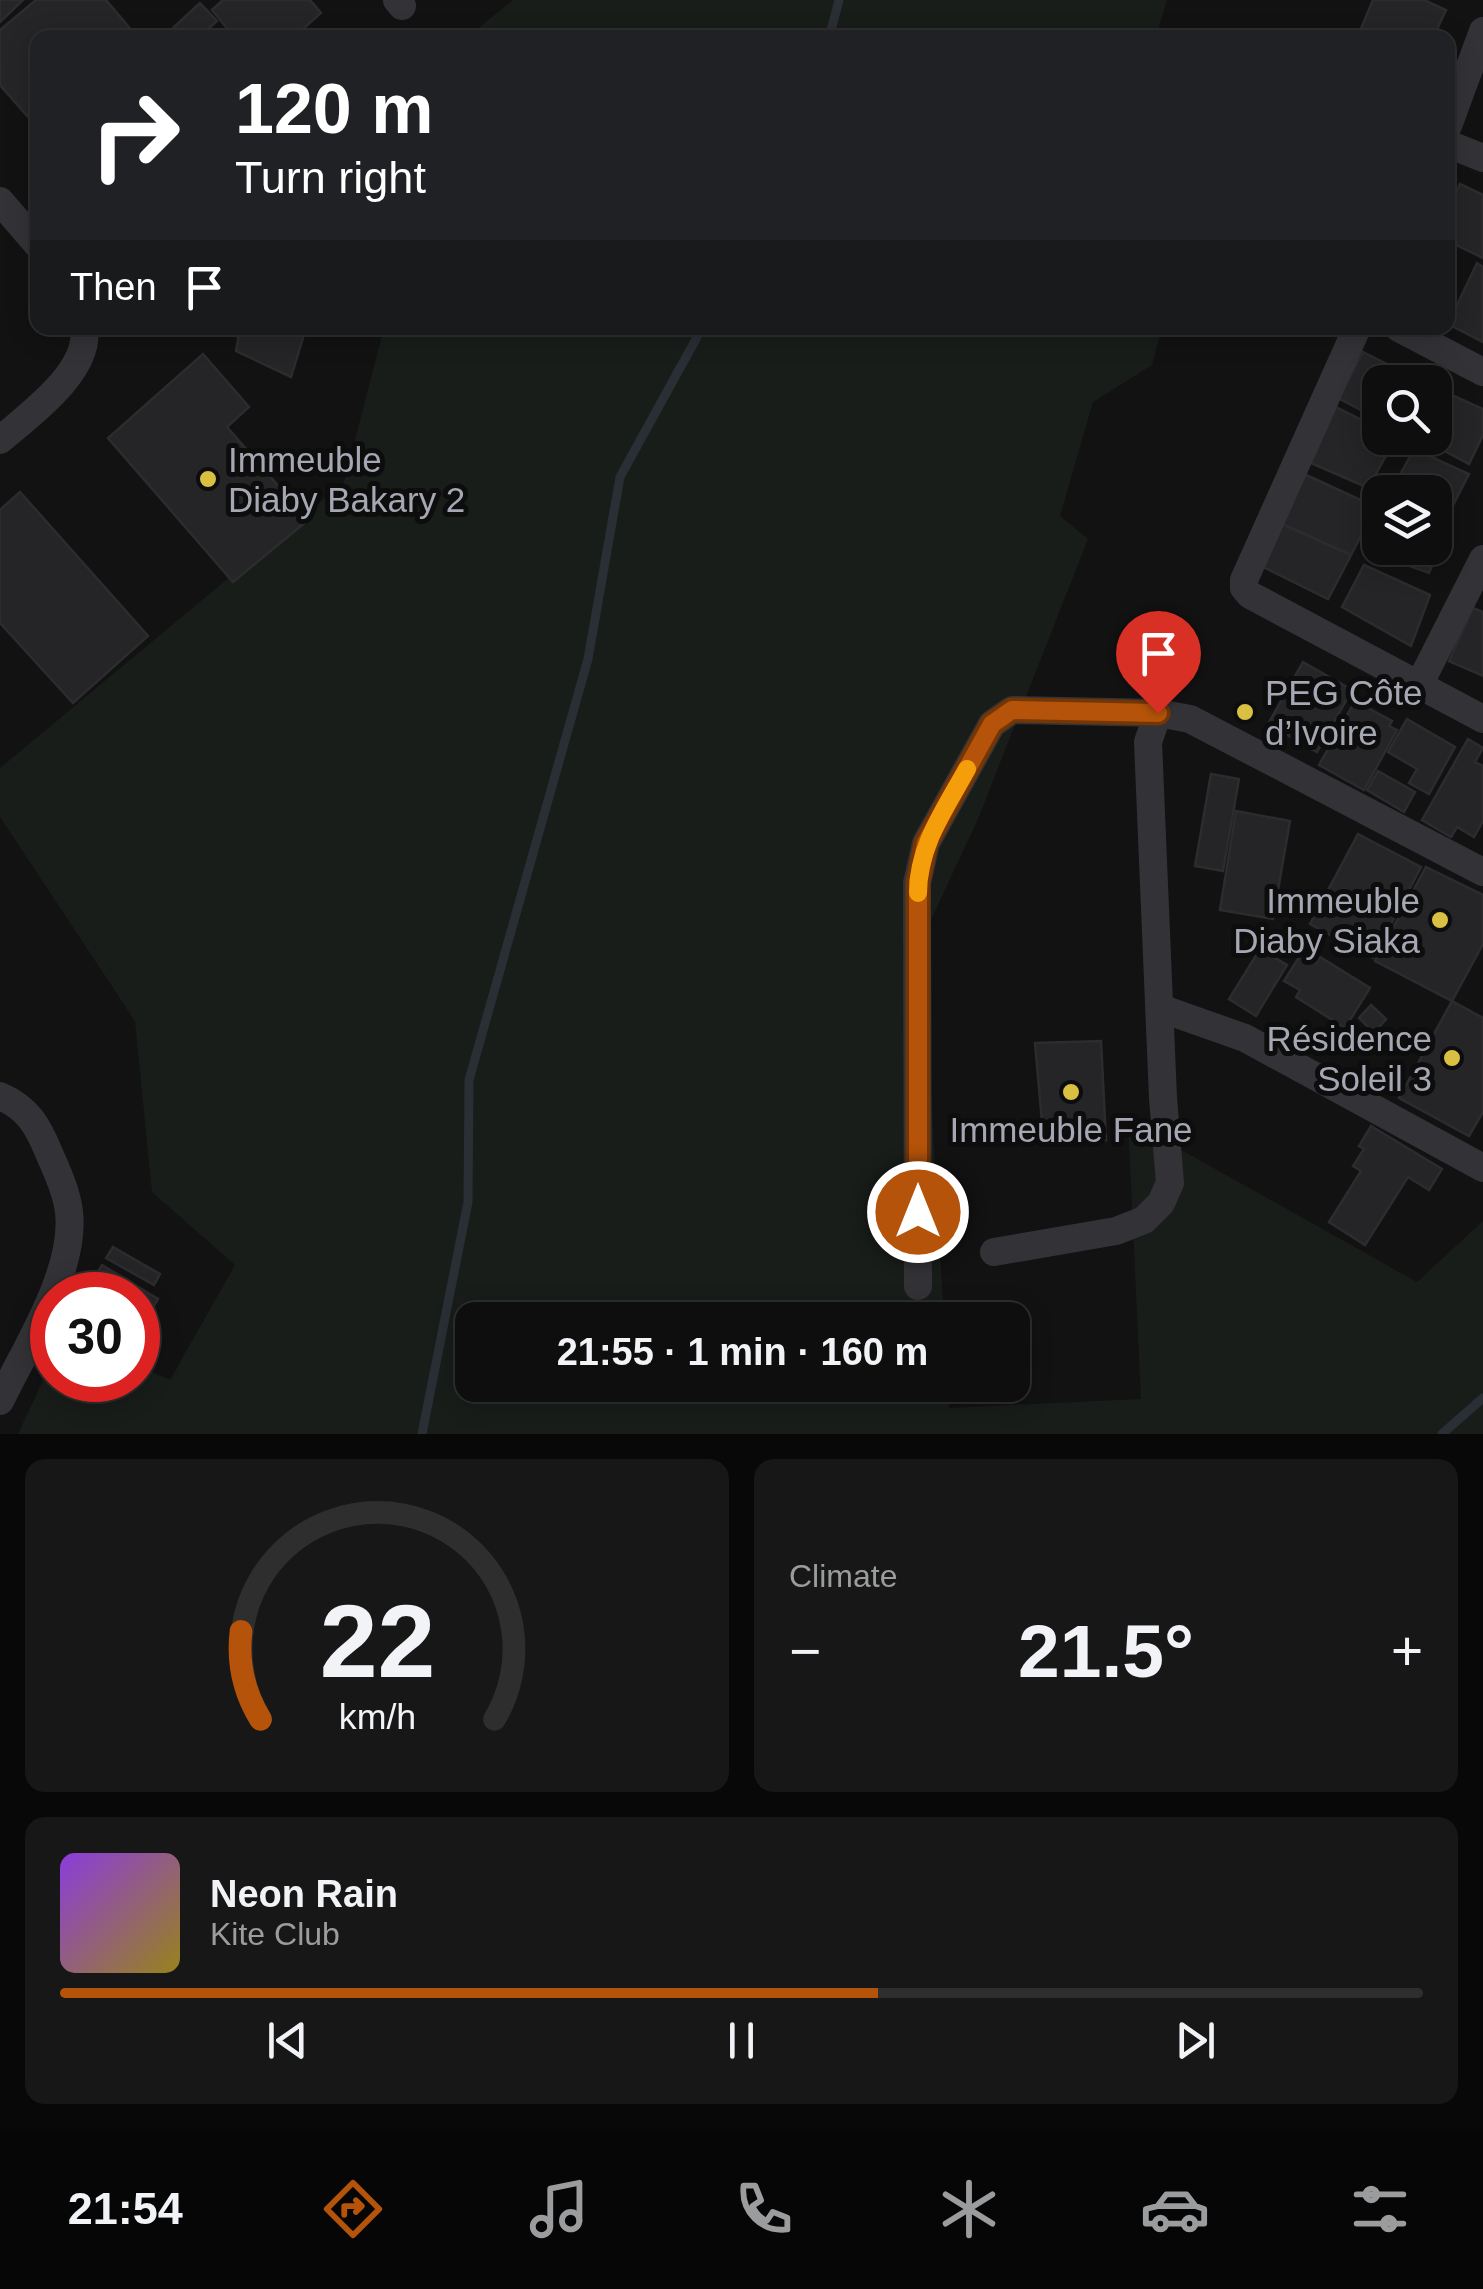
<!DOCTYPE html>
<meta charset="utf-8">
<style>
:root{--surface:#0e0e0e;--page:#171717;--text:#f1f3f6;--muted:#9b9c9e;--line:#2e2e2e;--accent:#b45309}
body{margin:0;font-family:Arial,sans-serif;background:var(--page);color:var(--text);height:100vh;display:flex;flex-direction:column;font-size:38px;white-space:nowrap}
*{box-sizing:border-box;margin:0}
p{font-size:32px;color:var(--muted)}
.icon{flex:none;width:55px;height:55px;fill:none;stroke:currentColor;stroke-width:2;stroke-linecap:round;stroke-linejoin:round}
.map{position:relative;height:1434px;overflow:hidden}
.side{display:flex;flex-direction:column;gap:25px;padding:25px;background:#080808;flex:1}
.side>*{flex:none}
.hud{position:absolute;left:30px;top:30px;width:1425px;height:305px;border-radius:20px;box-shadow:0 5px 25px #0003,0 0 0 2px var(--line);background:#202124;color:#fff;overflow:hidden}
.fabs{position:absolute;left:1362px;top:365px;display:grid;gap:20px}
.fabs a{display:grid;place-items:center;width:90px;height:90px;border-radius:20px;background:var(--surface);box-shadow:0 5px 25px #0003,0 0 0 2px var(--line);font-size:50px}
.speed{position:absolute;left:30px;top:1272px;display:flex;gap:20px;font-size:50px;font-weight:700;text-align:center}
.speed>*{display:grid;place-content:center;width:130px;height:130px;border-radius:50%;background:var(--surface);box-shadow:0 5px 25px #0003,0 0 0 2px var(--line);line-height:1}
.speed .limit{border:15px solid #d22;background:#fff;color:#111}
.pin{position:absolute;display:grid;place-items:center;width:85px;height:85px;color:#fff;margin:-102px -42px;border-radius:50% 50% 50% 0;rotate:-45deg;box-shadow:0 0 10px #0007}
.pin .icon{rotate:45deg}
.me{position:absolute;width:110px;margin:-55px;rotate:0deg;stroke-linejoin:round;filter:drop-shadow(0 0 8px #0008)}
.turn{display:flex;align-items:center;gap:35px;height:210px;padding:0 40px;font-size:45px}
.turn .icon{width:130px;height:130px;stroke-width:2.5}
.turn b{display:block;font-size:70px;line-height:85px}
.then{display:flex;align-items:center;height:95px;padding:0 40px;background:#0003;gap:20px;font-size:38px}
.big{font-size:75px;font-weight:800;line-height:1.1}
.side .tile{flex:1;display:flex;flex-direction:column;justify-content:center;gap:15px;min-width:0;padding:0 35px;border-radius:20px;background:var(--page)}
.side .dial{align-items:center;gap:0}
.dial svg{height:260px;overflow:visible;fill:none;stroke:var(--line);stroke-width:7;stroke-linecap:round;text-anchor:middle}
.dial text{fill:var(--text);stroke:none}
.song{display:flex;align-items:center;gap:30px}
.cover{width:120px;height:120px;border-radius:15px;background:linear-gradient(135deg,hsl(270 70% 55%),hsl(50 70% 35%))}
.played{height:10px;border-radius:5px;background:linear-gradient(90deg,var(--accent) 60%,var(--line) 60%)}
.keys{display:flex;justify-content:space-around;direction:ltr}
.heat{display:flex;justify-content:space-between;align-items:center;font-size:55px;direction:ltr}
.side .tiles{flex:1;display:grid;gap:25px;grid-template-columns:1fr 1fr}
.tile:last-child{grid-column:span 2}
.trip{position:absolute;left:455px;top:1302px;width:575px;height:100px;border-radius:20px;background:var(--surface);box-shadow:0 5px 25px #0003,0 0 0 2px var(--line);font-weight:800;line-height:100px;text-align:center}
.menu{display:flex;height:160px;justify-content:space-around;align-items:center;background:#060606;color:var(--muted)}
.menu .icon{width:70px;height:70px}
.menu .current{color:var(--accent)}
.menu b{font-size:45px;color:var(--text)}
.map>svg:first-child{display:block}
.green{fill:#181d1a}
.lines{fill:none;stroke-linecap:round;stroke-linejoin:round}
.stream{stroke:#2a2e35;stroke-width:9}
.building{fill:#252527;stroke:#2c2c2f;stroke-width:2.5}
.street{stroke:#333337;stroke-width:28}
.route-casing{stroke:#753606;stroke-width:25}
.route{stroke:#b45309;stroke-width:18}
.slow{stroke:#f59e0b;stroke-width:18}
.poi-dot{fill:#dac042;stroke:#0d0d0e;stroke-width:4}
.labels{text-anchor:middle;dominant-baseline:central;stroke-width:10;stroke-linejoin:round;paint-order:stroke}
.poi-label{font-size:35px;fill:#a5a7b2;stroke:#0d0d0e;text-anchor:start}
</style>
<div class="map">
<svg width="1483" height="1434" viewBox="0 0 1483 1434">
<rect width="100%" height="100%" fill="#121213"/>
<!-- green -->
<g class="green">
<path d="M513 0H1167L1156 37H485L477 29Z"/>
<path d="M384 328H1162L1152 365 1093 402 1060 516 1088 539 978 819 922 939 944 1320H472V1385H947L949 1408 1141 1399 1128 1120 1417 1282 1483 1221V1434H18L52 1361V1380H138V1365L170 1380 235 1265 152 1192 135 1021 0 817V768L344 482Z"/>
</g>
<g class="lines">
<!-- stream -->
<g class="stream">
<path d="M829 38 839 0"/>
<path d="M422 1434 468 1202 469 1080 588 659 620 477 702 328"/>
<path d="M1442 1434 1483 1398"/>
</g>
</g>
<!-- building -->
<g class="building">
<path d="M0 0H23L0 22Z"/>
<path d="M36 0H106L133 32 126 38H38V113L30 119 0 85V30Z"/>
<path d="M223 0H310L321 13 293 38H235L212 10Z"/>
<path d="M1373 0H1424L1446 10 1433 38H1357Z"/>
<path d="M200 3 217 21 198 38H162Z"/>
<path d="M1460 184 1483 195V258L1448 241V210Z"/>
<path d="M1477 263 1483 267V342L1448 324Z"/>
<path d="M240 328H306L291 377 236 351Z"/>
<path d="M1363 352 1423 382H1380V420L1338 398Z"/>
<path d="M203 354 249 407 227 427 308 520 233 582 108 438Z"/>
<path d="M1445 392 1483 409V435L1469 464 1422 439 1435 438V412Z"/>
<path d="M1336 407 1380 429V438H1396L1368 488 1311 463Z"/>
<path d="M1414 449 1469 474 1450 511 1435 504V492H1409L1394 486Z"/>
<path d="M1302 473 1376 507 1351 555 1280 523Z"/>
<path d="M20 492 148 636 73 703 0 623V510Z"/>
<path d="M1380 509V548H1435V515L1450 522 1429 573 1362 549Z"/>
<path d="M1280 523 1351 555 1328 599 1261 566Z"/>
<path d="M1364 565 1430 595 1411 646 1342 607Z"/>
<path d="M1473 608 1483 612V676L1449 661Z"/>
<path d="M1303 662 1352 690 1317 752 1268 724Z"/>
<path d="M1355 701 1392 721 1389 726 1397 730 1364 790 1319 765Z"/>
<path d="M1407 719 1455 747 1429 794 1409 783 1417 769 1388 752Z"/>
<path d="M1468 739 1483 748 1475 762 1483 766V821L1474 837 1457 827 1451 837 1422 820Z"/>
<path d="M1378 771 1415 792 1404 812 1367 790Z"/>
<path d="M1211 774 1239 779 1223 871 1195 866Z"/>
<path d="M1236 811 1290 821 1273 919 1220 910Z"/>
<path d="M1358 834 1421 867 1373 958 1310 924Z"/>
<path d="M1426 867 1483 895V944L1452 1001 1375 961Z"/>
<path d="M1260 949 1287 965 1256 1016 1229 999Z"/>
<path d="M1301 954 1316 963 1320 957 1370 988 1345 1028 1296 997 1300 990 1284 981Z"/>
<path d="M1452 1001 1483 1018V1112L1469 1136 1399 1098Z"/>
<path d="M1371 1005 1386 1019 1374 1033 1359 1018Z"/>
<path d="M1101 1041 1106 1140 1044 1144 1035 1043Z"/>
<path d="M1371 1126 1442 1169 1429 1190 1408 1177 1365 1245 1329 1222 1361 1171 1353 1166 1364 1149 1359 1146Z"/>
<path d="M113 1247 160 1274 154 1285 106 1258Z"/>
<path d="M102 1265 158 1299 138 1333V1295H84Z"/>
</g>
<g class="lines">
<!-- street -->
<g class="street">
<path d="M397 0 402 6"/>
<path d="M1448 126 1483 31"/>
<path d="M1448 144 1483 158"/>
<path d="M0 201 38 245"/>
<path d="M1357 328 1244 580V588L1250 595 1483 719"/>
<path d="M1399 328 1483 372"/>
<path d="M0 440C29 415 91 371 84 328"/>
<path d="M1419 685 1483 559"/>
<path d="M1160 1008 1245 1038 1483 1168"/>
<path d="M0 1096C28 1108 38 1126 49 1153 57 1171 67 1193 69 1212 76 1271 25 1349 0 1401"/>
<path d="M994 1252 1116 1231 1144 1220 1161 1203 1170 1183 1163 1098 1148 742 1158 713"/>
<path d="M918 1286 917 883 926 843 992 724 1012 710 1158 713 1190 719 1483 872"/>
</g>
</g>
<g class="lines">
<!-- route casing -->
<g class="route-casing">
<path id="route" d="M918 1212V882L926 843 992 724 1012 710 1158 713"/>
</g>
<!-- route -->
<use href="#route" class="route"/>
<!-- slow -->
<path class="slow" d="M918 893C918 846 945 809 967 769"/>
</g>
<!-- markers -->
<g class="poi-dot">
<circle cx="208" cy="479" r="10"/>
<circle cx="1245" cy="712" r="10"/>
<circle cx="1440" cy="920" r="10"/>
<circle cx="1452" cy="1058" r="10"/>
<circle cx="1071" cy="1092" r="10"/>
</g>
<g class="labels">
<!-- poi labels -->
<g class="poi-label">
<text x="228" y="459">Immeuble<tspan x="228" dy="40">Diaby Bakary 2</tspan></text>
<text x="1265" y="692">PEG Côte<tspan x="1265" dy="40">d’Ivoire</tspan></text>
<text x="1420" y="900" text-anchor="end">Immeuble<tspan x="1420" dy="40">Diaby Siaka</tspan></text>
<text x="1432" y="1038" text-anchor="end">Résidence<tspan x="1432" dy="40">Soleil 3</tspan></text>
<text x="1071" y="1129" text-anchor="middle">Immeuble Fane</text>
</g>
</g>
</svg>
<div class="fabs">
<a><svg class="icon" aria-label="search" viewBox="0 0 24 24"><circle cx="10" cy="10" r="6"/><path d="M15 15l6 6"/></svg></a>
<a><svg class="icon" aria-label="layers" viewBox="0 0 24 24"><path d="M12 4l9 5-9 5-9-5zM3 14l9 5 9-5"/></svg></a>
</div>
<div class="speed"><div class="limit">30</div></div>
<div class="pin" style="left:1158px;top:713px;background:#d93025"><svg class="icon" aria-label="arrive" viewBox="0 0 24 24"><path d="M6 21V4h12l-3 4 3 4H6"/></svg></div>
<svg class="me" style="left:918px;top:1212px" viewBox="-20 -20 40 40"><circle r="17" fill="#b45309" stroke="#fff" stroke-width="3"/><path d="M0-11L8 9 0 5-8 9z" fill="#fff"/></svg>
<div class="trip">21:55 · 1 min · 160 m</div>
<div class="hud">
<div class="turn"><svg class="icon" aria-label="right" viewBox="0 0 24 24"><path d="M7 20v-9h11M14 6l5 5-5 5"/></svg><div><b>120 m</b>Turn right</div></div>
<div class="then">Then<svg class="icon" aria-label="arrive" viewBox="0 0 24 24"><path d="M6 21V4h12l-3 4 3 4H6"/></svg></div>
</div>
</div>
<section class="side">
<div class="tiles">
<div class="tile dial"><svg viewBox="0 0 100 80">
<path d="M14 69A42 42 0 1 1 86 69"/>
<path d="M14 69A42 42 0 0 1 8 42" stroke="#b45309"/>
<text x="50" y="56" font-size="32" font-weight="700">22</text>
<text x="50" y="72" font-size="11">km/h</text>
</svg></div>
<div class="tile"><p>Climate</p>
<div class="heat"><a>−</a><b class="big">21.5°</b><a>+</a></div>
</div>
<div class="tile">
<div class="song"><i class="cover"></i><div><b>Neon Rain</b><p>Kite Club</p></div></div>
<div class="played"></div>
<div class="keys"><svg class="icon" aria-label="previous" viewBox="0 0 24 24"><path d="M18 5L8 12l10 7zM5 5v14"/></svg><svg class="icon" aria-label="pause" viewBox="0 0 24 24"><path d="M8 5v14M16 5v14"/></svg><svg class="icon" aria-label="next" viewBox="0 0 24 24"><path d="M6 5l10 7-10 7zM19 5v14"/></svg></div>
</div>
</div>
</section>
<nav class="menu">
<b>21:54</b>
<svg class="icon current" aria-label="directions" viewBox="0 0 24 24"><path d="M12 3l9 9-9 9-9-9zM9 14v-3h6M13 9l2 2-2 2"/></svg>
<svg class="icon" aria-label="music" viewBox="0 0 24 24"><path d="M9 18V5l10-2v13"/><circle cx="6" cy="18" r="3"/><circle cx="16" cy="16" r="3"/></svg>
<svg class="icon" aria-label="phone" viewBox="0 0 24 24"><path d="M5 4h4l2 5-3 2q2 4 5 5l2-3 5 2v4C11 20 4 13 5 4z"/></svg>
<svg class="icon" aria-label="climate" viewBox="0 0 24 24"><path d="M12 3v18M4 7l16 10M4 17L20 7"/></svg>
<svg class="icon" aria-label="car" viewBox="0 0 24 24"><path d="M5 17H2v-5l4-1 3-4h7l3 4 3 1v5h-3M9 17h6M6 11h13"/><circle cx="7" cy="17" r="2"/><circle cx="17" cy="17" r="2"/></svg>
<svg class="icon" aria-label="filters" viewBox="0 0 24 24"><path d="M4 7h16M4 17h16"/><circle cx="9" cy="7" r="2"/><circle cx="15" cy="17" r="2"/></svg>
</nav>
